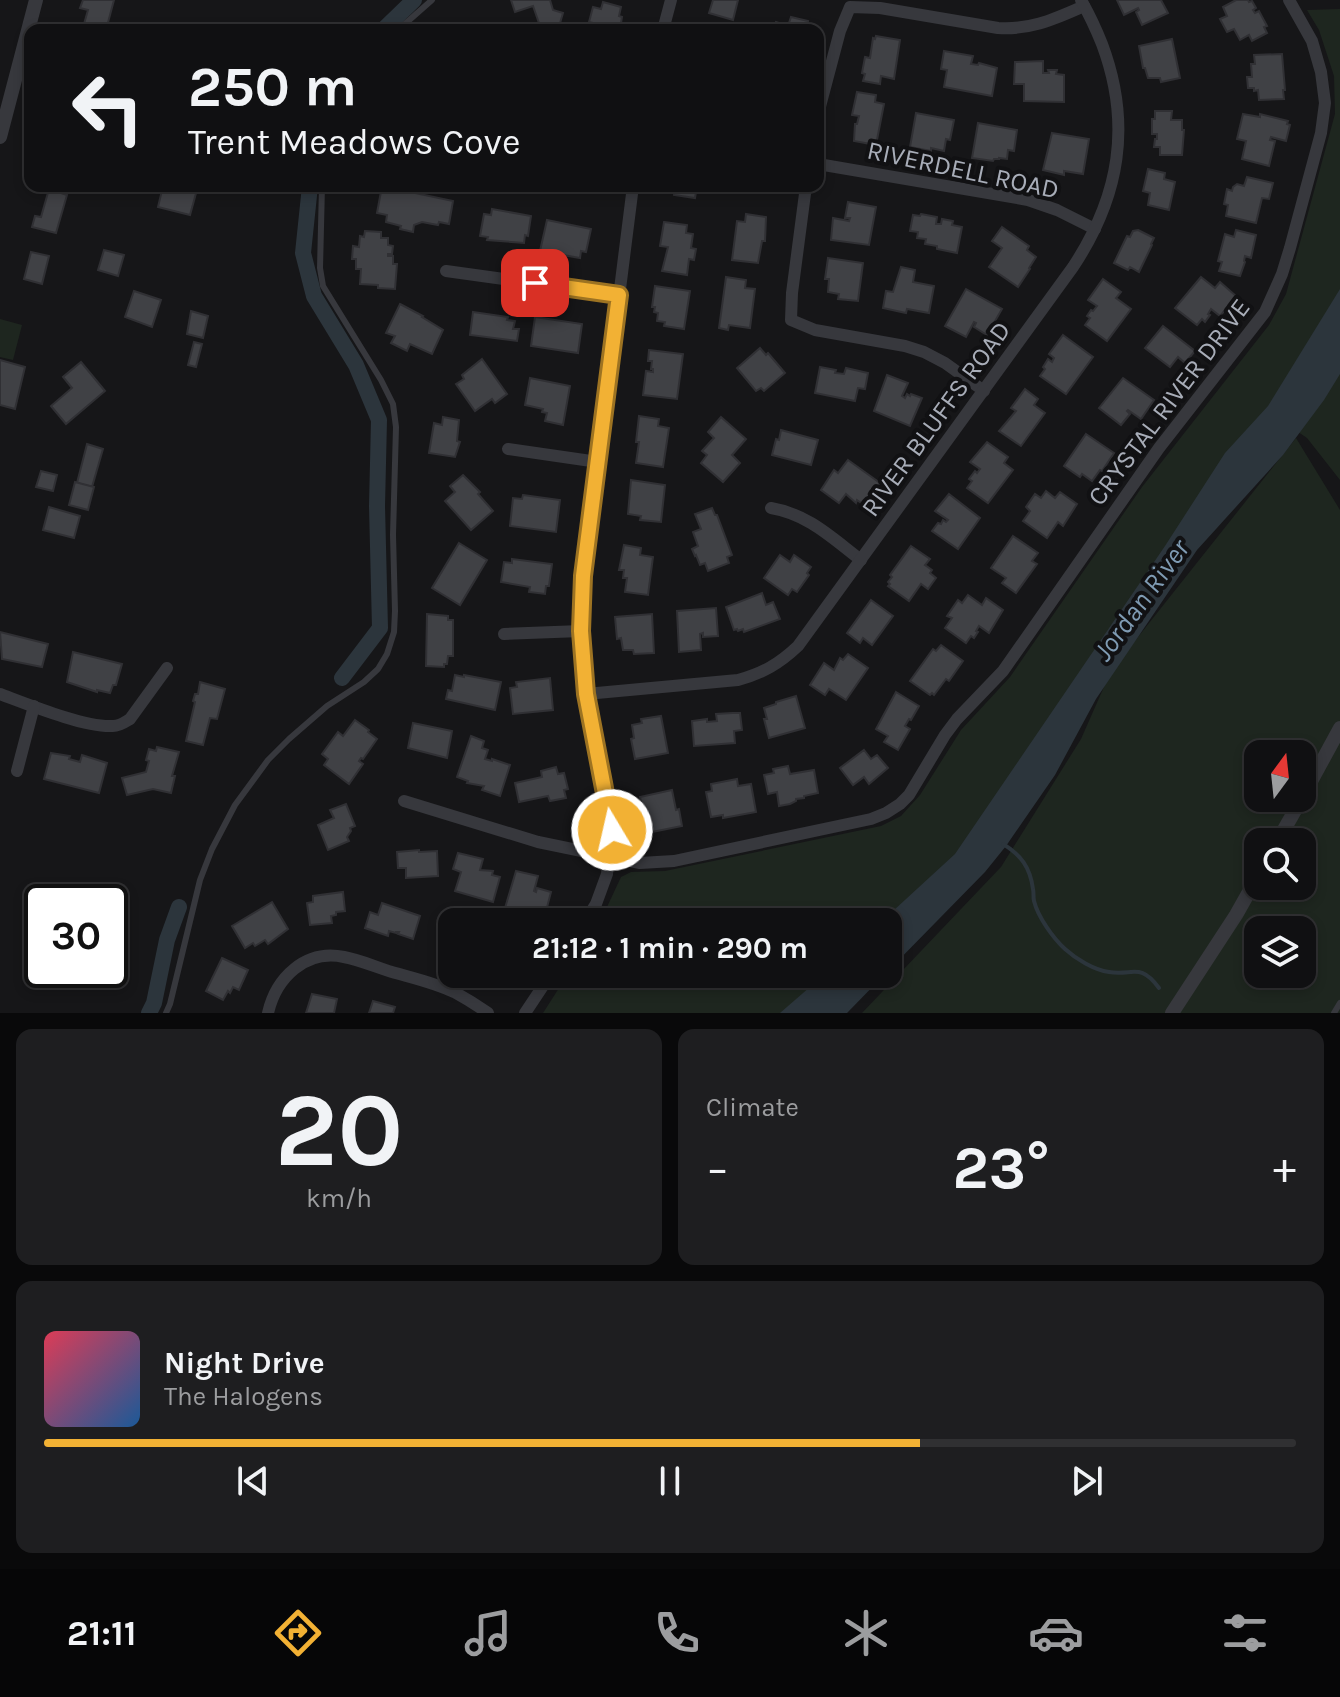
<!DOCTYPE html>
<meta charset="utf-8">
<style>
:root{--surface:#101012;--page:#1e1e20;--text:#f1f3f6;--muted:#9c9d9f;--line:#303032;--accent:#f2b134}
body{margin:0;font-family:Karla,sans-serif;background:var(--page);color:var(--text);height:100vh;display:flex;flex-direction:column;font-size:30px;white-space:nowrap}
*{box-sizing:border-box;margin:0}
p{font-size:26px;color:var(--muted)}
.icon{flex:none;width:44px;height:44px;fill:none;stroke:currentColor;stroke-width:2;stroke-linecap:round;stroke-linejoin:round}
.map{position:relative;height:1013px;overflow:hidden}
.drawer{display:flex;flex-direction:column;gap:16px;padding:16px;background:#09090a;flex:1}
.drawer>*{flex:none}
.top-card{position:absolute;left:24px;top:24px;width:800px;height:168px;border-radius:16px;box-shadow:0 4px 12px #0003,0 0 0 2px var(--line);background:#101012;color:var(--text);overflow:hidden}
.needle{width:52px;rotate:15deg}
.fabs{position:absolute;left:1244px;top:740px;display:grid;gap:16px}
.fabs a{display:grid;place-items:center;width:72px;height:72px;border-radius:16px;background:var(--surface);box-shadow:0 4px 12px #0003,0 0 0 2px var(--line);font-size:40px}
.speed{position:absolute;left:24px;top:884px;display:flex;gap:16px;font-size:40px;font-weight:700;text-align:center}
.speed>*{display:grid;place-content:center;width:104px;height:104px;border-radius:50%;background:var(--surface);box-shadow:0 4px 12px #0003,0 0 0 2px var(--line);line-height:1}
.speed .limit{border:4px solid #111;border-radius:12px;background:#fff;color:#111}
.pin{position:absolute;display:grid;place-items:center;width:68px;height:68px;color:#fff;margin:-34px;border-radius:16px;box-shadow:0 4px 12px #0006}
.me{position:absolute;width:88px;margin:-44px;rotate:351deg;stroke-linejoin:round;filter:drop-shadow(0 0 6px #0008)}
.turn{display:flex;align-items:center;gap:28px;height:168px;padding:0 32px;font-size:36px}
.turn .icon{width:104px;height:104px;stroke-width:2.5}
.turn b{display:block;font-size:56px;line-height:68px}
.big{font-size:60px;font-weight:700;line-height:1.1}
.drawer .widget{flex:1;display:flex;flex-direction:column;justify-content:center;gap:12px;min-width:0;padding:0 28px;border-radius:16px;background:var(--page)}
.drawer .dial{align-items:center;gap:0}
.dial b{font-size:104px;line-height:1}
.song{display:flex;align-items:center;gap:24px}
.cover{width:96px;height:96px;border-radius:12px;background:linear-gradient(135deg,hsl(350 70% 55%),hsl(210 70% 35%))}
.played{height:8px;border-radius:4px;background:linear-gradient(90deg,var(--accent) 70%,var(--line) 70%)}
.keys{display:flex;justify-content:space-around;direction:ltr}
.heat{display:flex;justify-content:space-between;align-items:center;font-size:44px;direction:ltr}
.drawer .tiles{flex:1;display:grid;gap:16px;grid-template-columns:1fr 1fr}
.widget:last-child{grid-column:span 2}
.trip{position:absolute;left:438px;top:908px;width:464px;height:80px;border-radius:16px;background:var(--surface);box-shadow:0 4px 12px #0003,0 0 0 2px var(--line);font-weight:700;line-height:80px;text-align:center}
.dock{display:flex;height:128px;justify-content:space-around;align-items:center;background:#060607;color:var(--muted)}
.dock .icon{width:56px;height:56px}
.dock .active{color:var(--accent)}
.dock b{font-size:36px;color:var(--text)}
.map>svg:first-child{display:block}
.green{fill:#1e261f;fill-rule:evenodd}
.water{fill:#2c353c}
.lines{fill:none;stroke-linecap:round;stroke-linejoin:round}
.stream{stroke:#2c353c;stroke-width:4}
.canal{stroke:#2c353c;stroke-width:16}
.building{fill:#404145;stroke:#303034;stroke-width:2}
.service{stroke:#37383d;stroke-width:6}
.minor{stroke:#37383d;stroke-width:12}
.tertiary{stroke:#37383d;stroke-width:14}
.route-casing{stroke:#9d7322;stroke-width:20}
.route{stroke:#f2b134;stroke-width:14}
.labels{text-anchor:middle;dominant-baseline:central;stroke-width:8;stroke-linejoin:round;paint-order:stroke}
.street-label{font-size:26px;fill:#a8adb8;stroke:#111113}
.water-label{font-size:28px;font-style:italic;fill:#7f9bb3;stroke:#111113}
</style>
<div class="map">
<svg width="1340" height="1013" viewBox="0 0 1340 1013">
<rect width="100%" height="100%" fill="#161618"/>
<!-- green -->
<g class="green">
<path d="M1340 9V480L1307 438 1282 421 976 841 888 922H600L621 877 631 872 665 871 881 826 901 816 920 795 961 730 1010 677 1142 487 1269 325 1286 294 1335 114 1334 76 1319 30 1307 10Z"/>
<path d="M0 319 22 325 13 360 0 357Z"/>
<path d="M1296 438 1340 510V1013H862L1001 867 1081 739 1111 671ZM1258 754H1302V798H1258ZM1258 842H1302V886H1258ZM1258 930H1302V974H1258Z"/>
<path d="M568 974H854L813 1013H543Z"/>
</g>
<!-- water -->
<g class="water">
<path d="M1340 289V374L1324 400 1283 455 1197 550 1096 699 1055 775 1006 846 985 872 888 971V922H881L955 854 1165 546 1225 453 1268 406Z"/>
<path d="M825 974H885L847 1013H780Z"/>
</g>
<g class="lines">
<!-- stream -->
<path class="stream" d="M1003 844C1021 855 1030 867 1033 889 1034 893 1033 897 1034 901 1038 917 1053 938 1065 949 1076 959 1094 970 1109 972 1133 976 1140 962 1159 988"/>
<!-- canal -->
<g class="canal">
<path d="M383 30 414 0"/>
<path d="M310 186 303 253 314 296 356 365 379 420 377 506 380 628 342 678"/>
<path d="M149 1013 154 1003 167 940 179 907"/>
</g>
</g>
<!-- building -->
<g class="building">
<path d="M83 0H114L106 30H80L81 24H84L88 10 80 8Z"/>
<path d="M511 0H550L553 10 563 13 558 30 540 26 533 6 515 12Z"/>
<path d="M713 0H738L733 20 709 13Z"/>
<path d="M1117 0H1161L1168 13 1142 25 1136 12 1139 10 1138 8 1124 15Z"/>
<path d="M1236 0H1248L1249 2 1252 1 1256 8 1253 10 1255 13 1259 11 1267 26 1264 27 1267 33 1252 41 1249 35 1240 40 1234 29 1227 32 1220 19 1227 16 1223 7Z"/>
<path d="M603 2 621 7 619 16 622 17 621 23 627 24 626 30H595L597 24 589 22 593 7 601 9Z"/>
<path d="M791 17 808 21 806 30H774L776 22 788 26Z"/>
<path d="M876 36 900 40 894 79 881 76 880 84 863 81 865 74 862 73 865 57 870 58 873 38 875 39Z"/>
<path d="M1172 39 1180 78 1161 82 1160 78H1148L1145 68H1143L1139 46Z"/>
<path d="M944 51 973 56 971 64 978 65 979 63 997 68 992 96 944 87 947 70 941 69Z"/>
<path d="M1282 54 1285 90H1283L1284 99 1259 100 1258 90 1254 91V88H1248L1247 77H1252L1251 64H1255L1254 55Z"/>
<path d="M1043 61V73H1049L1048 70H1057L1056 74 1064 75V102L1024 101V84H1014L1015 62Z"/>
<path d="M857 92 876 95 875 102 884 104 876 145 854 141 855 124H857L859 116 852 115Z"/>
<path d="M1155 111H1172L1171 120H1182V130H1184L1182 155H1160V147H1154L1155 139H1157V134H1152V119H1155Z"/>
<path d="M916 113 954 120 950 140 946 139 944 151 931 148V151L910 147Z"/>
<path d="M1243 114 1260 117V114L1288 121 1287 124 1290 125 1286 141 1271 137 1270 140 1275 141 1269 166 1242 159 1246 141 1237 139Z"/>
<path d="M978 123 1017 130 1014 151 1008 150 1007 159 999 158V159H994L993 161 972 158Z"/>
<path d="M1052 133 1089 139 1083 174 1064 171V175L1043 170Z"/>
<path d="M1148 169 1165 173 1164 179 1175 182 1169 210 1148 205 1150 193 1143 191Z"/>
<path d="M1247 177 1273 183 1269 199 1262 198 1256 223 1226 216 1228 205 1224 204 1227 189 1232 191 1233 187 1237 184 1244 186Z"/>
<path d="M163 186H198L190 215 158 207Z"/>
<path d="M382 186 453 201 449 224 439 222 438 225 422 222 414 225 413 232 400 229 401 226 386 222 387 215 377 213Z"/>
<path d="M675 186H697L695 198 674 195Z"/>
<path d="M49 189 67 195 56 233 32 227 35 216 41 217Z"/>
<path d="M848 202 876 207 869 245 831 240 833 218 849 221 850 218H845Z"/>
<path d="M492 209 531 216 528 236 525 235 524 243 487 240 488 237 480 236 484 214 491 215Z"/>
<path d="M746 214 766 217 765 241H762L758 263 732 260 737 221 745 222Z"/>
<path d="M921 214 937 217 936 224H941L942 219 953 221 952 225 962 227 957 253 937 249V246L925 244 926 239 917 238 918 232 910 231 913 215 920 216Z"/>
<path d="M547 220 591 229 586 252 581 251 580 258 540 251Z"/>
<path d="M664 222 687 225 686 233 693 234 691 248 696 249 694 260 689 259 687 275 662 271 668 247 660 246Z"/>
<path d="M1002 227 1029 246 1027 250 1036 257 1029 268 1030 269 1018 287 989 267 1002 248 992 241Z"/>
<path d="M1138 230 1154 238 1151 244 1152 245 1139 272 1130 267 1128 270 1114 263 1127 236 1130 237 1133 231Z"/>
<path d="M1236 230 1256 235 1251 258 1245 256 1244 261 1245 262 1240 276 1219 271 1222 262 1218 261 1225 234 1234 237Z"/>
<path d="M365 231 381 232V238H388V245L393 246 392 254H388V256H393V264H397L395 289 378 288V285L360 284 361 269H356V259H352L353 246 359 247 360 236 364 237Z"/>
<path d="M104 250 124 255 118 276 98 270Z"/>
<path d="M31 252 49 256 42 284 24 279Z"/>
<path d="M828 258 863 263 858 301 838 299 839 294 828 292 829 279H825Z"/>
<path d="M901 267 915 270 913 282 934 286 929 313 907 309 906 313 883 308 886 291 893 292Z"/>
<path d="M726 277 746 280 745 288 755 289 750 328 729 325 728 330 719 328Z"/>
<path d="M1201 277 1215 288 1220 282 1236 296 1220 316 1211 309 1208 314 1210 315 1205 322 1202 319 1197 325 1175 308Z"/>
<path d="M1103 279 1121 292 1116 298 1131 309 1107 341 1085 325 1090 318 1087 316 1091 310 1093 311 1097 306 1088 300Z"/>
<path d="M655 286 690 291 684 329 664 326 665 322 657 321 658 313 654 312 655 307H652Z"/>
<path d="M966 289 1002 309 987 335 974 327 976 323 974 322 966 337 945 326Z"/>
<path d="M134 291 161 300 152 327 125 317Z"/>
<path d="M400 304 423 316 422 317 443 330 432 354 410 344 407 351 391 343 395 336 386 333Z"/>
<path d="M191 311 208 316 203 338 187 334Z"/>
<path d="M473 312 508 317 507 320 515 321 513 329H519L517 341 470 335Z"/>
<path d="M535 317 582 324 578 353 531 346Z"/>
<path d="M1163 326 1195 351 1185 363 1178 357 1170 367 1145 348Z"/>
<path d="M1063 335 1093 357 1066 394 1040 376 1045 369 1043 367 1048 359 1052 362 1054 358 1049 354Z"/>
<path d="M194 342 202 344 196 367 188 365Z"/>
<path d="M760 348 766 355 768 353 785 373 764 391 761 388 756 391 737 368Z"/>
<path d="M649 350 683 354 677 399 643 395 646 371 653 372V369H651L652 361H648Z"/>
<path d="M482 359 507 394 495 403 492 399 475 411 456 384 464 379 462 375Z"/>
<path d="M0 360 25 367 15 409 0 405Z"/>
<path d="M81 362 105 391 66 424 51 406 72 388 63 377Z"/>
<path d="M820 367 836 370 835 373 844 374 846 368 868 373 865 389 858 388 855 401 815 393Z"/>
<path d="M887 375 908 383 902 396 905 398 907 394 910 396 911 394 922 398 910 426 874 411Z"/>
<path d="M530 378 570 386 563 425 545 421 547 413 542 412 543 409 525 405Z"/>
<path d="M1123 378 1154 400 1141 419 1128 410 1127 411 1130 414 1121 425 1099 408Z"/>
<path d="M1025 389 1038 399 1034 405 1045 413 1021 446 999 431 1016 411 1011 408Z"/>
<path d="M639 416 659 419 658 426 669 428 663 467 636 463 639 442H636Z"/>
<path d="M443 417 459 420 457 441 460 442 455 457 429 453 434 423 442 425Z"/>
<path d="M721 417 746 439 732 455 740 463 723 482 701 463 707 455 702 451 714 438 708 432Z"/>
<path d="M781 430 818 440 811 465 772 455 776 439 779 440Z"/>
<path d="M1086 434 1114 453 1102 471 1100 470 1092 481 1082 474 1080 477 1064 466Z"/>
<path d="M987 442 1008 457 1004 463 1013 470 988 503 967 488 972 481 969 479 975 471 977 473 980 469 970 462Z"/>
<path d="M87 444 103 449 92 487 77 483Z"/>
<path d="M848 460 880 483 864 505 857 500 856 503 846 494 839 503 821 490 834 470 838 473Z"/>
<path d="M41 471 57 475 53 491 36 487Z"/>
<path d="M463 475 480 492 478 494 493 511 471 530 445 501 455 492 450 486Z"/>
<path d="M631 480 665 485 661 522 640 520 641 516 628 514Z"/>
<path d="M75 482 94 487 88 510 69 505Z"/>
<path d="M1046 491 1055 498 1060 492 1077 504 1063 526 1058 522 1047 538 1023 521 1030 511 1026 507 1035 494 1041 498Z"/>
<path d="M949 494 980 518 958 549 932 531 938 523 941 524 943 520 946 522 948 520 935 511Z"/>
<path d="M523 495 560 500 556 532 510 526 513 498 522 499Z"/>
<path d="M49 507 80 516 74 538 43 530Z"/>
<path d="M712 508 715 515H717L732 555 727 557 729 563 708 571 705 563 700 565 696 555 695 556 692 549 698 546 693 532 701 529 695 514Z"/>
<path d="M1013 536 1038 553 1032 561 1037 564 1016 593 1002 583 1006 578 991 568Z"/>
<path d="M459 543 487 560 460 605 432 588Z"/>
<path d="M624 545 641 548 640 555 653 557 648 595 625 592 627 578H623L624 570H619Z"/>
<path d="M911 546 930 559 925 565 932 570 930 573 936 578 928 589 921 584 909 601 888 586 890 584 888 582 892 577 890 575Z"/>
<path d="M780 555 790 562 794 555 811 567 807 573 809 575 797 592 792 589 788 595 764 578Z"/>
<path d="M512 559 552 564 549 586H546L545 594 529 592 530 587 501 582 504 562 512 563Z"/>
<path d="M762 593 766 605 773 602 780 619 744 632 743 629 738 631 737 629 734 630 726 607Z"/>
<path d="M968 595 982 605 986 598 1003 610 989 633 979 626 976 631 978 632 974 638 971 636 966 643 945 628 952 618 947 616 958 600 962 603Z"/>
<path d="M871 600 893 616 872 645 863 638 860 643 847 633Z"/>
<path d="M716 608 718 636 703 637V633L700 634 701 650 679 652 677 611Z"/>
<path d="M427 614 448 616V620H453V656H448L447 664H444V667L426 666Z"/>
<path d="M652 614 654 653 634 654 633 650H623L621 638 617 639 615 617Z"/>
<path d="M0 632 48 644 42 667 2 659Z"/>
<path d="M941 645 963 661 949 681 946 679 934 695 932 693 930 695 910 681 933 649 936 651Z"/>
<path d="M73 652 122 664 116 685H113L110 693 97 690V692L67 682Z"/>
<path d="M848 654 868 668 846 700 829 689 825 695 810 685 824 663 834 670 840 658 843 660Z"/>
<path d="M455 675 464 677V675L501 682 495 710 446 699 448 690 452 691Z"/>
<path d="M550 678 553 710 513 714 510 688 517 687 516 682Z"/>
<path d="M200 682 225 689 217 719 210 718 203 745 186 741 195 702 193 701 195 694H198Z"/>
<path d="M896 692 919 706 911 720 909 719 905 726 910 729 898 750 884 742 888 736 876 729Z"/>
<path d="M796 696 805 728 769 738 764 719H767L764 708 776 704V702Z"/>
<path d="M732 713H740L742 730 734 731 735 743 694 746 692 721 707 719V722L717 721 716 714Z"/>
<path d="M661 716 668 753 635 759 631 739 634 738 632 725 642 723 641 719Z"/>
<path d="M355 720 369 730 368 732 377 739 363 759 361 758 359 761 363 764 349 784 324 765 328 759 322 754 338 732 343 736Z"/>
<path d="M413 723 452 731 447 758 408 748Z"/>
<path d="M471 736 484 741 482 748 488 750 485 759 492 761V759L510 765 500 796 482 790 484 786 467 783 468 781 457 777Z"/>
<path d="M157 747 179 752 172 776H175L171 793 153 789 127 795 122 778 146 772 149 761 146 760 149 749 156 751Z"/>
<path d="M864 750 871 759 877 755 888 768 869 784 864 777 853 785 840 768Z"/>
<path d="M51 753 70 756 69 759 80 762 82 755 107 763 99 793 44 779Z"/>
<path d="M788 766 790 774 814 770 818 793 804 796V798L796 799V801L790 804 779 806 777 792 768 794 764 775 774 773 773 769Z"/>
<path d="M556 767 558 774 564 773 568 789 564 790 566 798 550 801 548 796 519 802 515 783 542 777 541 771Z"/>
<path d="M737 779 738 786 751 784 756 812 723 818V815L711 817 706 792 712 791 711 784Z"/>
<path d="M672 790 676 810 679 809 682 826 647 833 640 797Z"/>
<path d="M346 804 355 826 350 828 351 831 347 837 349 841 328 850 318 825 334 818 330 810Z"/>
<path d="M419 850V852L437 851 438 876 406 878V868H398L397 852Z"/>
<path d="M458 853 483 859 480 870 493 871 492 875 500 877 493 902 455 891 461 872 453 869Z"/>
<path d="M516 871 538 876 534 891 536 892 537 888 551 892 544 919 505 908Z"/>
<path d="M343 892 345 911 336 912V915L331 916 332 923 310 925 307 903 313 902V896Z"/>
<path d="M272 902 288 929 268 944 265 940 255 946 253 943 245 948 232 926Z"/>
<path d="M382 903 420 916 413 939 398 934 399 932H396V933L389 931 388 936 365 928 370 912 378 915Z"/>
<path d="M222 958 248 970 239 990 233 987 230 993 228 991 223 1000 206 991Z"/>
<path d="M312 994 337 999 334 1013H306Z"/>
<path d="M373 1001 395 1007 393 1013H369Z"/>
</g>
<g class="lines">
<!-- service -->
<g class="service">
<path d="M398 30 432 0"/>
<path d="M166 1013 170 1004 200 880 212 849 235 805 268 760 289 739 327 706 364 682 378 669 387 654 394 632 395 611 393 535 396 427 393 404 381 380 323 286 320 268 322 186"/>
<path d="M1334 1013 1340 1003"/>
</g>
<!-- minor -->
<g class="minor">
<path d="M663 30 671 0"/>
<path d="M818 114 840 31 850 7 880 8 998 28C1032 30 1054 19 1084 6"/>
<path d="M818 164 1028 200 1057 210 1095 229"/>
<path d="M806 186 792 293 791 320 815 330 905 346 924 352 945 363 984 391"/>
<path d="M446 271 619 295"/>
<path d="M508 449 598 462"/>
<path d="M771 508C808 514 832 538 861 560"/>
<path d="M504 634 581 631"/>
<path d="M0 694C27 704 86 728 113 726 120 726 125 722 130 719L167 668"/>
<path d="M586 694 738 680C763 673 779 664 798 646L1073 267C1120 196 1132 124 1102 44 1096 29 1089 14 1081 0"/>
<path d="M17 771 34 706"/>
<path d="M404 801 538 842 640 863 674 861 871 819 886 813 900 804 909 795 945 735 957 719 1003 671 1159 448 1265 312 1282 274 1290 248 1321 133 1325 103 1321 72 1312 41 1289 0"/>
<path d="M585 922 596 904 607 874 612 830 586 694 581 631V598L633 186"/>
<path d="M268 1013C276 978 305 949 344 957 360 960 376 967 392 972 413 978 436 983 456 993 467 999 478 1006 488 1013"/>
<path d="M525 1013 551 974"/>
</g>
<!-- tertiary -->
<g class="tertiary">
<path d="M0 137 36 0"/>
<path d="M1302 798 1340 728"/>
<path d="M1277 842 1302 798"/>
<path d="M1172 1013 1236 915 1258 876"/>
</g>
</g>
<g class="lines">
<!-- route casing -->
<g class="route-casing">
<path id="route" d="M535 283 619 295 583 576 581 631 586 694 612 830"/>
</g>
<!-- route -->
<use href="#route" class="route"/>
</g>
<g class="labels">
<!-- street labels -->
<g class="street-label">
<text transform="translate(963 170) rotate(12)">RIVERDELL ROAD</text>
<text transform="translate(1169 402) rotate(-53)">CRYSTAL RIVER DRIVE</text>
<text transform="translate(936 419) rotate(-54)">RIVER BLUFFS ROAD</text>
</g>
<!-- water labels -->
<g class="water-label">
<text transform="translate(1141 600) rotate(-54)">Jordan River</text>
</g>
</g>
</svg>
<div class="fabs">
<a><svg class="needle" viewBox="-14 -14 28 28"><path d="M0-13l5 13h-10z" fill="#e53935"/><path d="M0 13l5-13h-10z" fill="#9c9d9f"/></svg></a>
<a><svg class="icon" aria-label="search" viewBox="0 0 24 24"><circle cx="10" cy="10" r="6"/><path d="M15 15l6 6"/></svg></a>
<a><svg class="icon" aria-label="layers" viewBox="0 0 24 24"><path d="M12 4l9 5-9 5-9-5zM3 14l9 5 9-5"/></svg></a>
</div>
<div class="speed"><div class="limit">30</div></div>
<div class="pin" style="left:535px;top:283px;background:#d93025"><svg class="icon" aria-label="arrive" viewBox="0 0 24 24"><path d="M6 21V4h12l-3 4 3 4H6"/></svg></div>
<svg class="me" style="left:612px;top:830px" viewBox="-20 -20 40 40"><circle r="17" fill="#f2b134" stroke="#fff" stroke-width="3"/><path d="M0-11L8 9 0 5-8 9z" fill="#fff"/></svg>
<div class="trip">21:12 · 1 min · 290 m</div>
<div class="top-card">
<div class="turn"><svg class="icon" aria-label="left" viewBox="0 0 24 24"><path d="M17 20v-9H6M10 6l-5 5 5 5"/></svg><div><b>250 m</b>Trent Meadows Cove</div></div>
</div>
</div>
<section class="drawer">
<div class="tiles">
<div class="widget dial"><b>20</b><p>km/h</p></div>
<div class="widget"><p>Climate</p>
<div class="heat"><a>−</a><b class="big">23°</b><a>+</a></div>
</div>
<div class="widget">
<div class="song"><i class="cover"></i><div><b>Night Drive</b><p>The Halogens</p></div></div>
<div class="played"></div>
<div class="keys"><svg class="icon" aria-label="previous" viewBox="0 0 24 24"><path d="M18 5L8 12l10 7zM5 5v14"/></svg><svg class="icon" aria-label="pause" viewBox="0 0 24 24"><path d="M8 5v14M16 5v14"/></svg><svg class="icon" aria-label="next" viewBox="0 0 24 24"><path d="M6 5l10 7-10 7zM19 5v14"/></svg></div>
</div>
</div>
</section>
<nav class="dock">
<b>21:11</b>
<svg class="icon active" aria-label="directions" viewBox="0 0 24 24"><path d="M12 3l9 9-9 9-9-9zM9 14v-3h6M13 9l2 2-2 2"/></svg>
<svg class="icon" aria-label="music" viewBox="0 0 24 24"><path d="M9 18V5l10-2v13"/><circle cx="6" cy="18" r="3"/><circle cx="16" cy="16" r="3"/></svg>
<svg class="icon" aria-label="phone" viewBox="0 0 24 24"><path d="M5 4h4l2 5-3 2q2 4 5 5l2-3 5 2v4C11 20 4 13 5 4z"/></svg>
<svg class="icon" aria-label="climate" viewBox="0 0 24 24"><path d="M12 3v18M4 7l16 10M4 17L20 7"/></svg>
<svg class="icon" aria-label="car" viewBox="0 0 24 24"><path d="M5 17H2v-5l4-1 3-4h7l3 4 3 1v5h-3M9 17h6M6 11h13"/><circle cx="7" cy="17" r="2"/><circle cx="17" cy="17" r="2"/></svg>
<svg class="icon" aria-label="filters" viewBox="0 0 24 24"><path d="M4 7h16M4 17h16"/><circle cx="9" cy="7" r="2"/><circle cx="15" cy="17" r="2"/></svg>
</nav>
